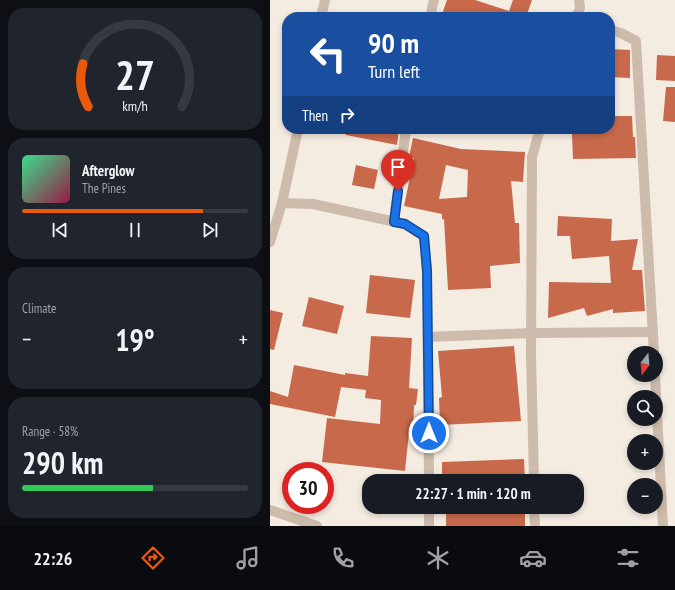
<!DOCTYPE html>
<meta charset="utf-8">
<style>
:root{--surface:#171b24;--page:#20242c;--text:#f1f3f6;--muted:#9ea1a6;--line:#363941;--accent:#ea580c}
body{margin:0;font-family:"PT Sans Narrow",sans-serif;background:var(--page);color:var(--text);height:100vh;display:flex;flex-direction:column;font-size:15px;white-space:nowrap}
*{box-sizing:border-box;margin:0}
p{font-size:13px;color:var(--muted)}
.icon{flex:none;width:22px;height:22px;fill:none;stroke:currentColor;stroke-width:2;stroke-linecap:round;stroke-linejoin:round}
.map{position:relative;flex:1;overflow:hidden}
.side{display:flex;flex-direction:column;gap:8px;padding:8px;background:#0d0f14;width:270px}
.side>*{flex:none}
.hud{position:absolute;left:12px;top:12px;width:333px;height:122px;border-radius:16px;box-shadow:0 2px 6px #0003;background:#1a4fa0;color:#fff;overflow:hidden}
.needle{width:26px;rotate:196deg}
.tools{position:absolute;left:357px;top:346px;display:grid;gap:8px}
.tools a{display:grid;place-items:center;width:36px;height:36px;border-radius:50%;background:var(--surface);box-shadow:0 2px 6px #0003;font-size:20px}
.speed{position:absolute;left:12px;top:462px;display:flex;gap:8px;font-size:20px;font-weight:700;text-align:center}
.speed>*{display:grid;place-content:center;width:52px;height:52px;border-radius:50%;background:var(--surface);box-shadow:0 2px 6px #0003;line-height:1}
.speed .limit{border:6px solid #d22;background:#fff;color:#111}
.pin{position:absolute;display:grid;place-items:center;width:34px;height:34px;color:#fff;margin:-41px -17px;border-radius:50% 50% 50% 0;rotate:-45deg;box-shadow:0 0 4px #0007}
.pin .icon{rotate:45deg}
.me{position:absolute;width:44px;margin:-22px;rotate:0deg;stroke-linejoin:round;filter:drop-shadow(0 0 3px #0008)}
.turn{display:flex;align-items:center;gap:14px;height:84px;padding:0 20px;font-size:18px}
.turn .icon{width:52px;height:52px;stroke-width:2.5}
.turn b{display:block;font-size:28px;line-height:34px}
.then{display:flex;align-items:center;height:38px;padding:0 20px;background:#0003;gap:8px;font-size:15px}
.big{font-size:30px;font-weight:700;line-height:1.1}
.side .card{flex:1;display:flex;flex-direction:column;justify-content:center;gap:6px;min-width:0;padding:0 14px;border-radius:16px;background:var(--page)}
.side .dial{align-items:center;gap:0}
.dial svg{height:104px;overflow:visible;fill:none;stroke:var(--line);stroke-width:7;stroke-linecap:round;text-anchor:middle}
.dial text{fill:var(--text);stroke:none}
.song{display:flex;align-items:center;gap:12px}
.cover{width:48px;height:48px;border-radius:6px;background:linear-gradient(135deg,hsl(150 70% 55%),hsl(340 70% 35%))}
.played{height:4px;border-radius:2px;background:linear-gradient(90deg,var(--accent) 80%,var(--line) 80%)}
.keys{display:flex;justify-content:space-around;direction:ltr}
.heat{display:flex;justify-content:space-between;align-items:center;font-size:22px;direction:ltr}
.charge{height:6px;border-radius:3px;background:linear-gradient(90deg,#34c759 58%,var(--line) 0)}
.trip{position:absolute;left:92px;top:474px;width:222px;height:40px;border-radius:16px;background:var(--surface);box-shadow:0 2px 6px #0003;font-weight:700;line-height:40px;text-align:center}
.dock{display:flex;height:64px;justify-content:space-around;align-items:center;background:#090b0e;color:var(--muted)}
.dock .icon{width:28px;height:28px}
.dock .active{color:var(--accent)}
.dock b{font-size:18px;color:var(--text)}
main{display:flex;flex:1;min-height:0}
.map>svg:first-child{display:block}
.building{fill:#c8694b;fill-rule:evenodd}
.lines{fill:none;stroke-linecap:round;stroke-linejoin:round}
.street{stroke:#cdbbac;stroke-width:10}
.route-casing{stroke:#114b97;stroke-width:10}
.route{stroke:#1a73e8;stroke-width:7}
</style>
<main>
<section class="side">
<div class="card dial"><svg viewBox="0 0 100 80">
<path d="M14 69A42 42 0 1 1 86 69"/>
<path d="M14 69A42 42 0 0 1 10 36" stroke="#ea580c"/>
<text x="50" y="56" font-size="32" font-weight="700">27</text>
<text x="50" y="72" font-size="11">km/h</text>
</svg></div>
<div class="card">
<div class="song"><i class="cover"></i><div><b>Afterglow</b><p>The Pines</p></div></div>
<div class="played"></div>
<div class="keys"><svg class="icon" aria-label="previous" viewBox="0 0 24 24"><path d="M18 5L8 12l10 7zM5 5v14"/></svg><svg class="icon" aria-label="pause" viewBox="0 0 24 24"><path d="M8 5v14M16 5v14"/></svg><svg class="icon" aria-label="next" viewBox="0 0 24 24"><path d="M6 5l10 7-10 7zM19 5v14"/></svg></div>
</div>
<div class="card"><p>Climate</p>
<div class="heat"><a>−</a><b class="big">19°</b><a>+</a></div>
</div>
<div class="card"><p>Range · 58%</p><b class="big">290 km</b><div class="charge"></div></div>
</section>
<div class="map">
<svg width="405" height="526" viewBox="0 0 405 526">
<rect width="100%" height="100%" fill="#f4ebe1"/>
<!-- building -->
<g class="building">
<path d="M177 0H205L239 11 243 0H262L256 17H171Z"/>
<path d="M340 49 360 50V78L340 77Z"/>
<path d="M387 55 405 56V81L386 80Z"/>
<path d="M396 87H405V122L393 121Z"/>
<path d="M340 116H362L363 137H365L366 158 303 159 302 135 303 129H340Z"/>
<path d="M76 129H129L127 145 76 135Z"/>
<path d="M143 138 191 149 255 152 253 182 241 181 245 223H249L250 263 220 266 221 288 178 290 174 219H172V214L134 206 144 158 139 157ZM176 165 198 170 197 197 169 199Z"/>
<path d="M86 165 108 170 104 189 82 185Z"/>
<path d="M288 216 342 219 341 241 368 239 362 270H372L375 311 343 313V309L317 316 314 308 278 318 279 282 341 283 339 256 302 259 300 236H287Z"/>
<path d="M100 275 145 280 140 318 96 313Z"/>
<path d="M39 297 74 306 67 334 32 326Z"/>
<path d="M0 310 13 313 4 350 0 349Z"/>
<path d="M101 336 142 338 139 388 148 389 146 405H144L143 432H139L135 471 52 462 57 418 110 424 111 400 95 398 96 390 71 387 65 417 0 404V391L18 397 24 365 75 375V373L98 376Z"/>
<path d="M244 346 251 421 170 425 169 398 172 397 168 351Z"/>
<path d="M254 459 255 481H172V462Z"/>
<rect x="176" y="507" width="79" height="19"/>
</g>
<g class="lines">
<!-- street -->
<g class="street">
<path d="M51 17 55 0"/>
<path d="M160 17 164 0"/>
<path d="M306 17 310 8 309 0"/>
<path d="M340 30 351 33 366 41 384 353"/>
<path d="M28 129 12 203 43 204 135 224 154 236 157 271 159 481"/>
<path d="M124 222 136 129"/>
<path d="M0 242 12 203"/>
<path d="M158 337 261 333 383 332"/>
<path d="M385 375 393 526"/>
<path d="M264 481 261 355 262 157 270 129"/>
<path d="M159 507V526"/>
<path d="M264 507 265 526"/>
<path d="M0 510 47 526"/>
</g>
</g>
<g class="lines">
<!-- route casing -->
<g class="route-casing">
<path id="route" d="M128 191 124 222 135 224 154 236 157 271 159 433"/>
</g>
<!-- route -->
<use href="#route" class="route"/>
</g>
</svg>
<div class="tools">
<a><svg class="needle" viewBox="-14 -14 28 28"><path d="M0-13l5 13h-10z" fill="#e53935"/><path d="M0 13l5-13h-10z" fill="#9ea1a6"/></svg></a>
<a><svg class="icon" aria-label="search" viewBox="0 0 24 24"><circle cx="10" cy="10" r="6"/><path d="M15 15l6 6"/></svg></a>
<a>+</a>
<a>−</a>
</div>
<div class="speed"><div class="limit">30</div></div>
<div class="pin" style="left:128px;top:191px;background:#d93025"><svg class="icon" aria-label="arrive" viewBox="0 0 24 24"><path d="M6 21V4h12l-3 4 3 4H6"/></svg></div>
<svg class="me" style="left:159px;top:433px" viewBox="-20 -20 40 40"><circle r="17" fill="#1a73e8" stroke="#fff" stroke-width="3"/><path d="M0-11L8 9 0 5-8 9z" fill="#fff"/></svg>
<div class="trip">22:27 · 1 min · 120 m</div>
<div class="hud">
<div class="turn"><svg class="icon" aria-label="left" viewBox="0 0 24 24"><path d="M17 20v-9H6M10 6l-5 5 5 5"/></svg><div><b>90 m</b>Turn left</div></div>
<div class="then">Then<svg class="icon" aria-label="right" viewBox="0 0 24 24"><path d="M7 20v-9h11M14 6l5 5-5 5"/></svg></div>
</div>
</div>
</main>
<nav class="dock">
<b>22:26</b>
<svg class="icon active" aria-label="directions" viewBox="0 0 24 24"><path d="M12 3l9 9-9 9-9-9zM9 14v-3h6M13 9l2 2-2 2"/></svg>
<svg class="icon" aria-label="music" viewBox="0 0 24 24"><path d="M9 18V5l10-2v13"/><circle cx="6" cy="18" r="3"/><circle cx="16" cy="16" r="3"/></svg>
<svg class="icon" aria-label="phone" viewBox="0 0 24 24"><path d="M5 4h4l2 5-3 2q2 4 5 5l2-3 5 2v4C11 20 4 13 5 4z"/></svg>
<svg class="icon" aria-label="climate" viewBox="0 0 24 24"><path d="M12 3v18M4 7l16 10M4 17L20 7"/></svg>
<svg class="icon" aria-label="car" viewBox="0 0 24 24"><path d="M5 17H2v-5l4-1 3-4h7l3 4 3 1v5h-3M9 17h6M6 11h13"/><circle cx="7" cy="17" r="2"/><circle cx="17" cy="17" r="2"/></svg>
<svg class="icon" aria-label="filters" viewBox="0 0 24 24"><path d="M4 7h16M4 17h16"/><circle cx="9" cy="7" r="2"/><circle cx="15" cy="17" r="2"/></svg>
</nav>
